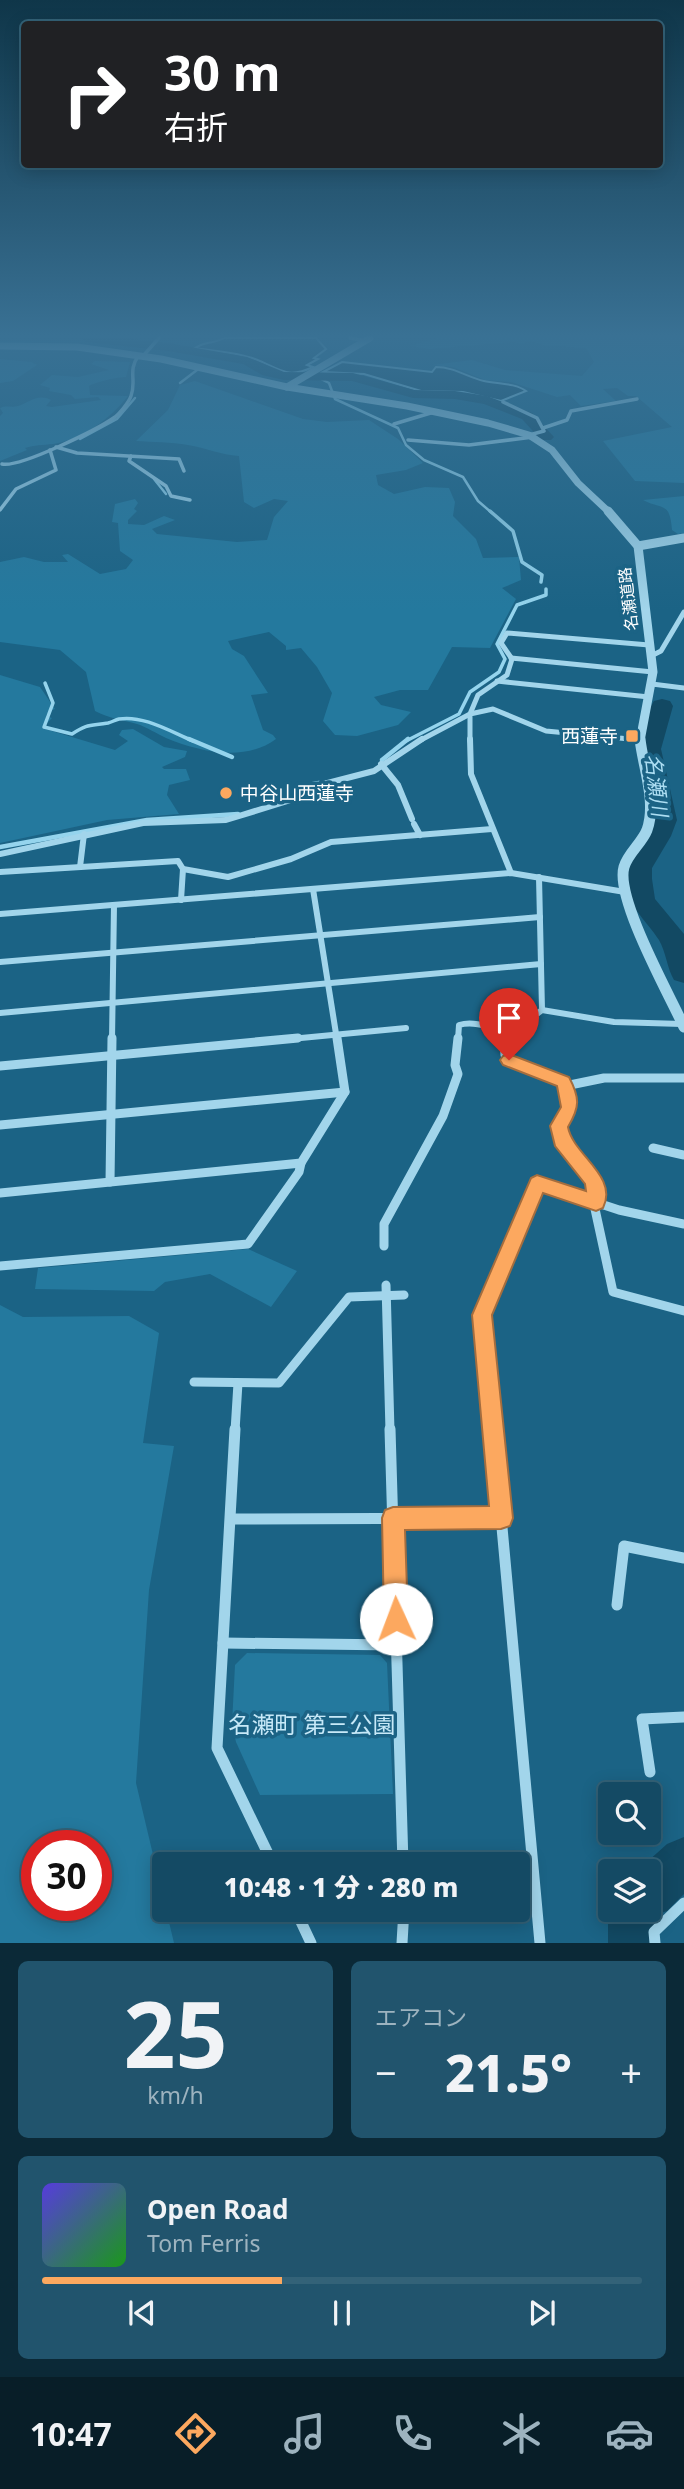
<!DOCTYPE html>
<html lang="ja">
<meta charset="utf-8">
<style>
:root{--surface:#144a64;--page:#21546d;--text:#f1f3f6;--muted:#9db3bf;--line:#336278;--accent:#fca85f}
body{margin:0;font-family:"Noto Sans","Noto Sans JP",sans-serif;background:var(--page);color:var(--text);height:100vh;display:flex;flex-direction:column;font-size:26px;white-space:nowrap}
*{box-sizing:border-box;margin:0}
p{font-size:23px;color:var(--muted)}
.icon{flex:none;width:38px;height:38px;fill:none;stroke:currentColor;stroke-width:2;stroke-linecap:round;stroke-linejoin:round}
.map{position:relative;height:1943px;overflow:hidden}
.sheet{display:flex;flex-direction:column;gap:18px;padding:18px;background:#0b2937;flex:1}
.sheet>*{flex:none}
.hud{position:absolute;left:21px;top:21px;width:642px;height:147px;border-radius:7px;box-shadow:0 4px 18px #0003,0 0 0 2px var(--line);background:#202124;color:#fff;overflow:hidden}
.tools{position:absolute;left:598px;top:1782px;display:grid;gap:14px}
.tools a{display:grid;place-items:center;width:63px;height:63px;border-radius:7px;background:var(--surface);box-shadow:0 4px 18px #0003,0 0 0 2px var(--line);font-size:35px}
.speed{position:absolute;left:21px;top:1830px;display:flex;gap:14px;font-size:35px;font-weight:700;text-align:center}
.speed>*{display:grid;place-content:center;width:91px;height:91px;border-radius:50%;background:var(--surface);box-shadow:0 4px 18px #0003,0 0 0 2px var(--line);line-height:1}
.speed .limit{border:10px solid #d22;background:#fff;color:#111}
.pin{position:absolute;display:grid;place-items:center;width:60px;height:60px;color:#fff;margin:-72px -30px;border-radius:50% 50% 50% 0;rotate:-45deg;box-shadow:0 0 7px #0007}
.pin .icon{rotate:45deg}
.me{position:absolute;width:77px;margin:-38px;rotate:358deg;stroke-linejoin:round;filter:drop-shadow(0 0 5px #0008)}
.turn{display:flex;align-items:center;gap:24px;height:147px;padding:0 28px;font-size:32px}
.turn .icon{width:91px;height:91px;stroke-width:2.5}
.turn b{display:block;font-size:49px;line-height:60px}
.big{font-size:52px;font-weight:800;line-height:1.1}
.sheet .card{flex:1;display:flex;flex-direction:column;justify-content:center;gap:10px;min-width:0;padding:0 24px;border-radius:10px;background:var(--page)}
.sheet .dial{align-items:center;gap:0}
.dial b{font-size:91px;line-height:1}
.song{display:flex;align-items:center;gap:21px}
.cover{width:84px;height:84px;border-radius:10px;background:linear-gradient(135deg,hsl(250 70% 55%),hsl(120 70% 35%))}
.played{height:7px;border-radius:4px;background:linear-gradient(90deg,var(--accent) 40%,var(--line) 40%)}
.keys{display:flex;justify-content:space-around;direction:ltr}
.heat{display:flex;justify-content:space-between;align-items:center;font-size:38px;direction:ltr}
.sheet .tiles{flex:1;display:grid;gap:18px;grid-template-columns:1fr 1fr}
.card:last-child{grid-column:span 2}
.trip{position:absolute;left:152px;top:1852px;width:378px;height:70px;border-radius:7px;background:var(--surface);box-shadow:0 4px 18px #0003,0 0 0 2px var(--line);font-weight:800;line-height:70px;text-align:center}
.menu{display:flex;height:112px;justify-content:space-around;align-items:center;background:#081e28;color:var(--muted)}
.menu .icon{width:49px;height:49px}
.menu .current{color:var(--accent)}
.menu b{font-size:32px;color:var(--text)}
.map>svg:first-child{display:block}
.green{fill:#24799e;fill-rule:evenodd}
.water{fill:#124963;stroke:#95d4ed;stroke-width:2}
.lines{fill:none;stroke-linecap:round;stroke-linejoin:round}
.stream-far2{stroke:#95d4ed;stroke-width:2.5}
.stream-far1{stroke:#95d4ed;stroke-width:3.5}
.stream{stroke:#95d4ed;stroke-width:4.5}
.river{fill:#124963;fill-rule:evenodd}
.minor-far4{stroke:#a2d5eb;stroke-width:3.5}
.minor-far3{stroke:#a2d5eb;stroke-width:5}
.minor-far2{stroke:#a2d5eb;stroke-width:6}
.minor-far1{stroke:#a2d5eb;stroke-width:9}
.minor{stroke:#a2d5eb;stroke-width:11}
.tertiary-far2{stroke:#a2d5eb;stroke-width:7}
.tertiary-far1{stroke:#a2d5eb;stroke-width:9}
.tertiary{stroke:#a2d5eb;stroke-width:11}
.route{fill:#fca85f;stroke:#a46d3e;stroke-width:2}
.poi-dot{fill:#fca85f;stroke:#1b6385;stroke-width:2.5}
.labels{text-anchor:middle;dominant-baseline:central;stroke-width:7;stroke-linejoin:round;paint-order:stroke}
.far-street-label{font-size:16px;fill:#fff;stroke:#1b6385}
.poi-label{font-size:19px;fill:#fff;stroke:#1b6385;text-anchor:end}
.water-label{font-size:21px;font-style:italic;fill:#addef3;stroke:#1b6385}
.near-park-label{font-size:23px;fill:#c7e9f8;stroke:#1b6385}
</style>
<div class="map">
<svg width="684" height="1943" viewBox="0 0 684 1943">
<rect width="100%" height="100%" fill="#1b6385"/>
<!-- green -->
<g class="green">
<path d="M436 338H684V346L679 350 684 354V483L635 481 603 441 672 427 636 396H628L617 388 603 389 616 401 581 406 570 395 557 397 511 382 485 380 453 367 432 365 472 360 505 370 582 376 594 362 586 348 543 345 531 341 520 344 514 342 429 349 411 346Z"/>
<path d="M0 359 31 362 37 365 13 381 0 383Z"/>
<path d="M95 361 130 362 126 377C118 377 95 382 89 386L90 395 128 396C110 419 83 439 53 444 42 445 35 445 25 448L27 450 0 461V416L3 413 0 408C7 405 11 408 18 406 29 403 37 393 51 400L46 406 52 407 101 400 98 397 75 399 71 395 49 391 50 388 40 385 52 375 78 377 109 370 91 364Z"/>
<path d="M195 381 303 419 327 422 369 420 398 439 423 463 406 470 376 475 378 485 394 494 425 487 449 488 455 502 453 516 476 539 483 558 519 557 521 580 502 588 516 599 490 648 452 647 428 690H400L374 697 381 705 411 712 398 725 357 736 335 735 323 721 332 693 317 667 301 648 286 650V646L269 632 228 641 232 649 244 656 268 693 251 695 263 730 273 735 276 739C245 762 200 752 166 738 157 734 147 727 137 724 122 720 109 718 95 711L86 672 60 650 0 642V562L24 557 44 562H68L62 555 68 554 100 574 126 569 133 560 120 551 118 523 112 522 115 504 135 499 138 503 134 509 137 511 128 520V524L144 525 164 516 175 520 152 529 157 534 237 542 267 540 274 517 288 501 274 499 254 508 244 502 239 456C221 455 206 448 188 445 171 442 153 442 136 441L168 410 180 385Z"/>
<path d="M684 496V533L678 534 672 530C670 501 662 510 643 500Z"/>
<path d="M0 675 40 687 55 709 49 711 46 716 52 718 42 728 115 750 128 741 119 735 122 730 133 729 164 747 187 751 185 757 162 767 164 769H186L190 780 169 785 167 795 179 814 107 820 0 843Z"/>
<path d="M248 1249 297 1271 271 1307 210 1274 165 1282 154 1291 35 1289 38 1268Z"/>
<path d="M0 1305 23 1317 129 1316 159 1333 143 1443 174 1446 149 1590 136 1783 174 1943H0ZM37 1846H96V1906H37Z"/>
<path d="M247 1653 380 1655 387 1663 393 1794 260 1795 236 1742 232 1724 235 1665Z"/>
</g>
<!-- water -->
<g class="water">
<path d="M224 338H316L326 349 314 358 318 359 307 365 313 367C286 380 279 368 255 359 237 352 214 351 195 348 205 341 214 344 224 338Z"/>
<path d="M342 362 432 372 436 367C454 367 467 377 484 381 498 384 515 383 526 391L501 401 463 392 421 391 364 374 323 372Z"/>
</g>
<g class="lines">
<!-- stream-far2 -->
<g class="stream-far2">
<path d="M317 377 329 383 335 399 398 428 406 445 424 460 463 477 478 501 492 513"/>
<path d="M180 383 197 370"/>
<path d="M80 439 117 419 135 398"/>
<path d="M154 479 166 494"/>
</g>
<!-- stream-far1 -->
<g class="stream-far1">
<path d="M490 511 513 531 522 562 542 575 541 582"/>
<path d="M45 683 53 703 44 727 72 734C88 723 91 726 108 723 112 722 115 720 119 719 144 715 171 732 193 741"/>
<path d="M406 741 459 714 470 692 499 672 505 659 497 644 517 605 546 595V589"/>
</g>
<!-- stream -->
<g class="stream">
<path d="M189 739 232 757"/>
<path d="M382 760 408 739"/>
<path d="M286 799 308 785 319 783"/>
<path d="M0 847 147 820 238 814"/>
</g>
<!-- river -->
<g class="river">
<path d="M80 338H124L168 343 247 357 284 372 353 373 414 390 455 391 487 396 532 413 554 437 551 440H541L522 419 484 404 455 399 413 398 352 381 284 380 262 375 243 364 168 351 87 342Z"/>
<path d="M662 699 670 701 673 706 661 749 677 820 671 836 652 868V879L655 899 684 934V983L674 980C667 968 666 952 659 940 645 918 619 899 626 869 630 852 649 840 652 822 656 798 636 771 639 748 641 734 647 719 651 706L654 701Z"/>
<path d="M684 1837V1894L667 1911 658 1914V1943H608V1909L611 1902V1909H649V1871H637L667 1844Z"/>
</g>
<!-- minor-far4 -->
<g class="minor-far4">
<path d="M350 338 368 341"/>
<path d="M143 356 159 338"/>
<path d="M503 402 537 418 544 431 529 435"/>
<path d="M394 424 434 412"/>
<path d="M543 428 567 420 571 411 637 399"/>
<path d="M408 440 469 445 533 437"/>
<path d="M56 447 77 453 179 459 184 471"/>
<path d="M131 456 129 461 166 486 171 496 190 500"/>
<path d="M2 464C20 468 98 429 115 417 120 413 129 402 131 396 137 380 127 371 139 355"/>
<path d="M0 510 16 489 56 470 50 450"/>
</g>
<!-- minor-far3 -->
<g class="minor-far3">
<path d="M651 656 661 651 684 612"/>
<path d="M511 658 653 672"/>
<path d="M497 681 649 697"/>
<path d="M652 684 684 688"/>
<path d="M419 741 470 714 478 695 507 675 512 659 501 643 507 633 649 645"/>
<path d="M470 741V714L493 709 546 731 640 740"/>
</g>
<!-- minor-far2 -->
<g class="minor-far2">
<path d="M470 739 471 774 511 873"/>
<path d="M633 739 640 740"/>
<path d="M381 764 398 785 412 819"/>
<path d="M414 824 420 835"/>
<path d="M0 854 143 823 226 820 294 799 316 786 374 771 422 739"/>
<path d="M80 867 84 834"/>
<path d="M183 869 228 877 291 859 331 842 492 829"/>
<path d="M0 872 178 861 183 869 181 900"/>
<path d="M539 877 542 1010"/>
<path d="M313 889 337 1040"/>
<path d="M0 914 511 873 625 892"/>
<path d="M0 962 540 917"/>
<path d="M0 1013 541 964"/>
<path d="M504 1029V1040"/>
<path d="M112 1040 114 905"/>
<path d="M280 1040 406 1028"/>
<path d="M458 1040 459 1025C479 1019 499 1034 519 1026 527 1023 535 1015 542 1010L614 1022 682 1024"/>
</g>
<!-- minor-far1 -->
<g class="minor-far1">
<path d="M504 1038 505 1055 508 1060 563 1082C571 1099 569 1111 559 1126L566 1148 594 1181 595 1209 613 1292 684 1311"/>
<path d="M0 1066 298 1038"/>
<path d="M565 1086 604 1078H684"/>
<path d="M0 1125 345 1092"/>
<path d="M653 1148 684 1155"/>
<path d="M110 1182 112 1038"/>
<path d="M0 1193 301 1163 345 1092 337 1038"/>
<path d="M384 1246V1224L443 1116 458 1074 455 1065 458 1038"/>
<path d="M0 1266 248 1244 299 1172 301 1163"/>
<path d="M386 1285 390 1431"/>
<path d="M194 1382 279 1383 349 1297 404 1295"/>
<path d="M235 1431 238 1383"/>
<path d="M493 1431 482 1315 537 1183 619 1210 684 1224"/>
</g>
<!-- minor -->
<g class="minor">
<path d="M235 1429 217 1748 273 1864"/>
<path d="M390 1429 403 1864"/>
<path d="M493 1429 540 1943"/>
<path d="M231 1519 501 1518"/>
<path d="M617 1605 624 1546 684 1558"/>
<path d="M223 1643 397 1645"/>
<path d="M650 1772 642 1719 684 1717"/>
<path d="M295 1909 311 1943"/>
<path d="M402 1943 404 1909"/>
<path d="M655 1943 654 1932 684 1903"/>
</g>
<!-- tertiary-far2 -->
<g class="tertiary-far2">
<path d="M0 346 77 347 161 359 287 387 407 406 488 423 529 435 552 450 578 483 610 513"/>
<path d="M287 387 370 338"/>
</g>
<!-- tertiary-far1 -->
<g class="tertiary-far1">
<path d="M608 511 638 546 653 672 640 741"/>
<path d="M638 546 684 538"/>
</g>
<!-- tertiary -->
<path class="tertiary" d="M640 739C643 767 657 802 647 830 642 843 628 853 624 867 615 898 669 994 684 1027"/>
</g>
<!-- sky -->
<linearGradient id="sky" x2="0" y2="1"><stop stop-color="#0f3649"/><stop offset="0.55" stop-color="#397194"/><stop offset="1" stop-color="#397194" stop-opacity="0"/></linearGradient>
<rect width="684" height="610" fill="url(#sky)"/>
<!-- route -->
<path class="route" d="M509 1054 569 1077C580 1098 580 1107 568 1127 573 1155 619 1176 603 1208L596 1211 543 1193 492 1315 513 1518 510 1526 501 1529 405 1530 408 1619 405 1628 396 1632 388 1628 384 1619 382 1518 385 1510 393 1507 489 1506 472 1315 531 1178 537 1175 586 1191 585 1184 555 1146 550 1126 561 1107 557 1086 503 1065 500 1060 503 1056Z"/>
<!-- markers -->
<g class="poi-dot">
<rect x="625" y="729" width="14" height="14" rx="3.5"/>
<circle cx="226" cy="793" r="7"/>
</g>
<g class="labels">
<!-- far-street labels -->
<g class="far-street-label">
<text transform="translate(628 599) rotate(-97)">名瀬道路</text>
</g>
<!-- poi labels -->
<g class="poi-label">
<text x="618" y="736">西蓮寺</text>
<text x="240" y="793" text-anchor="start">中谷山西蓮寺</text>
</g>
<!-- water labels -->
<g class="water-label">
<text transform="translate(657 785) rotate(83)">名瀬川</text>
</g>
<!-- near-park labels -->
<g class="near-park-label">
<text x="312" y="1724">名瀬町 第三公園</text>
</g>
</g>
</svg>
<div class="tools">
<a><svg class="icon" aria-label="search" viewBox="0 0 24 24"><circle cx="10" cy="10" r="6"/><path d="M15 15l6 6"/></svg></a>
<a><svg class="icon" aria-label="layers" viewBox="0 0 24 24"><path d="M12 4l9 5-9 5-9-5zM3 14l9 5 9-5"/></svg></a>
</div>
<div class="speed"><div class="limit">30</div></div>
<div class="pin" style="left:509px;top:1060px;background:#d93025"><svg class="icon" aria-label="arrive" viewBox="0 0 24 24"><path d="M6 21V4h12l-3 4 3 4H6"/></svg></div>
<svg class="me" style="left:396px;top:1619px" viewBox="-20 -20 40 40"><circle r="19" fill="#fff"/><path d="M0-13L10 11 0 6-10 11z" fill="#fca85f"/></svg>
<div class="trip">10:48 · 1 分 · 280 m</div>
<div class="hud">
<div class="turn"><svg class="icon" aria-label="right" viewBox="0 0 24 24"><path d="M7 20v-9h11M14 6l5 5-5 5"/></svg><div><b>30 m</b>右折</div></div>
</div>
</div>
<section class="sheet">
<div class="tiles">
<div class="card dial"><b>25</b><p>km/h</p></div>
<div class="card"><p>エアコン</p>
<div class="heat"><a>−</a><b class="big">21.5°</b><a>+</a></div>
</div>
<div class="card">
<div class="song"><i class="cover"></i><div><b>Open Road</b><p>Tom Ferris</p></div></div>
<div class="played"></div>
<div class="keys"><svg class="icon" aria-label="previous" viewBox="0 0 24 24"><path d="M18 5L8 12l10 7zM5 5v14"/></svg><svg class="icon" aria-label="pause" viewBox="0 0 24 24"><path d="M8 5v14M16 5v14"/></svg><svg class="icon" aria-label="next" viewBox="0 0 24 24"><path d="M6 5l10 7-10 7zM19 5v14"/></svg></div>
</div>
</div>
</section>
<nav class="menu">
<b>10:47</b>
<svg class="icon current" aria-label="directions" viewBox="0 0 24 24"><path d="M12 3l9 9-9 9-9-9zM9 14v-3h6M13 9l2 2-2 2"/></svg>
<svg class="icon" aria-label="music" viewBox="0 0 24 24"><path d="M9 18V5l10-2v13"/><circle cx="6" cy="18" r="3"/><circle cx="16" cy="16" r="3"/></svg>
<svg class="icon" aria-label="phone" viewBox="0 0 24 24"><path d="M5 4h4l2 5-3 2q2 4 5 5l2-3 5 2v4C11 20 4 13 5 4z"/></svg>
<svg class="icon" aria-label="climate" viewBox="0 0 24 24"><path d="M12 3v18M4 7l16 10M4 17L20 7"/></svg>
<svg class="icon" aria-label="car" viewBox="0 0 24 24"><path d="M5 17H2v-5l4-1 3-4h7l3 4 3 1v5h-3M9 17h6M6 11h13"/><circle cx="7" cy="17" r="2"/><circle cx="17" cy="17" r="2"/></svg>
</nav>
